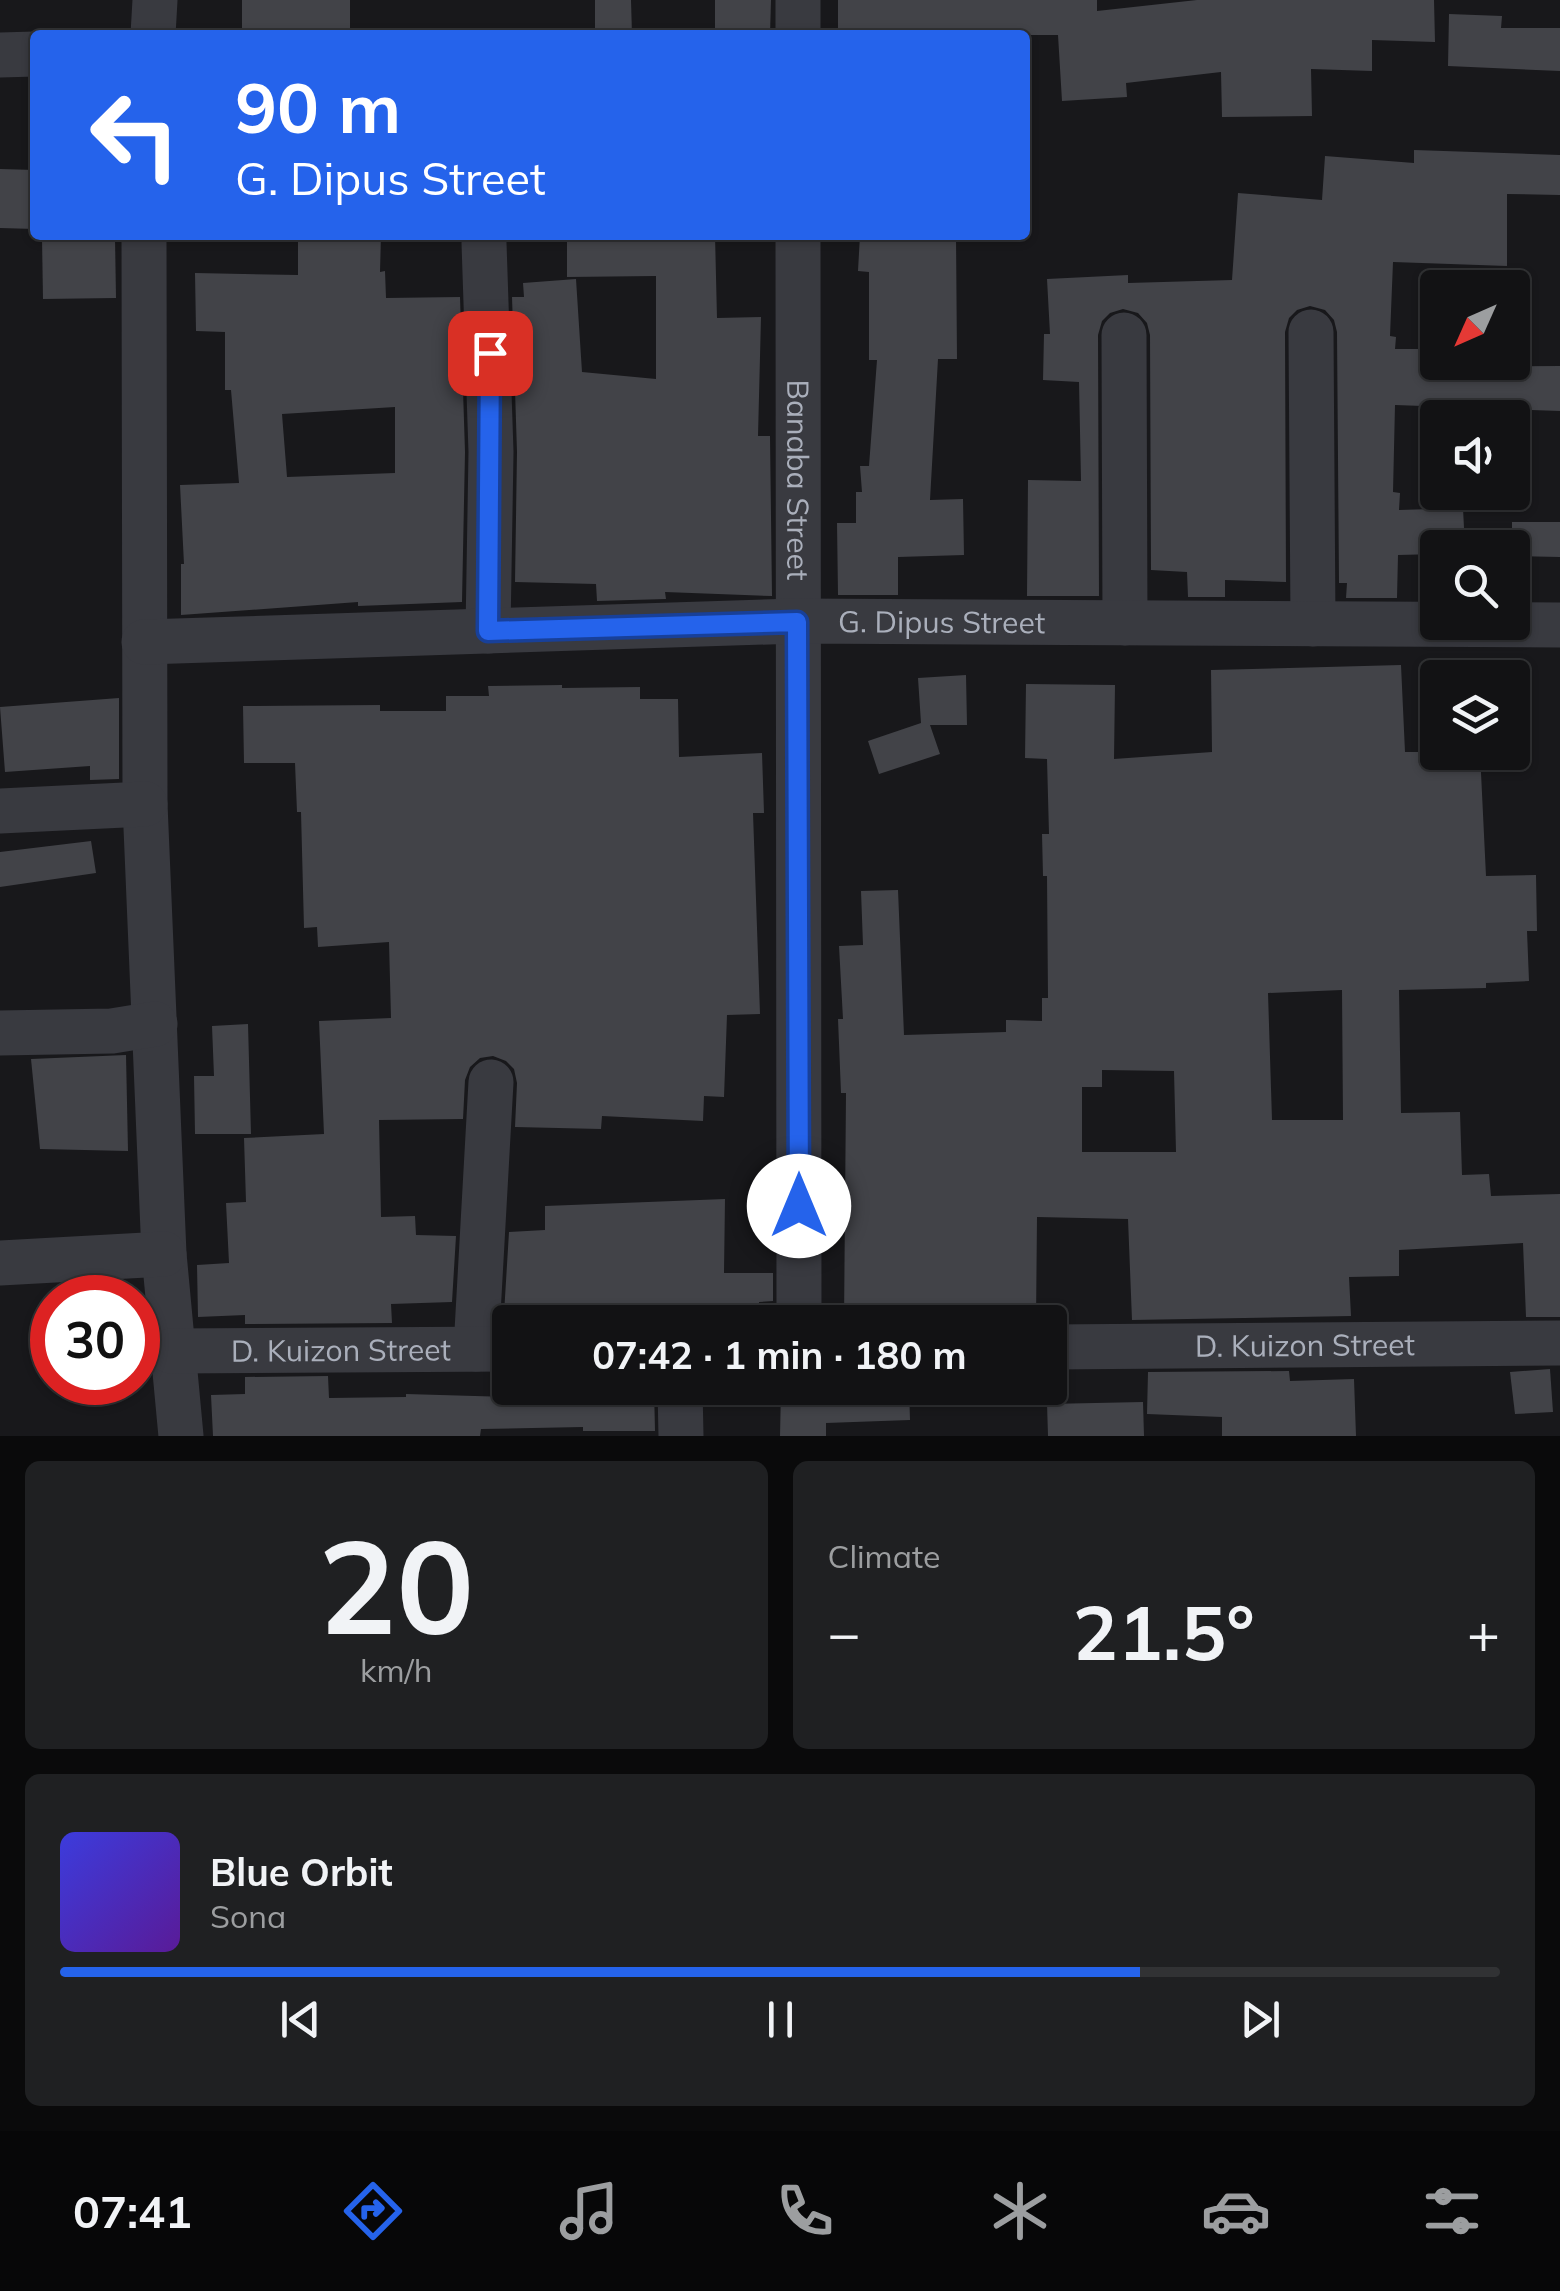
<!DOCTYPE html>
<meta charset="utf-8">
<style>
:root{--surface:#121214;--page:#1f2022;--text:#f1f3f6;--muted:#9c9ea0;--line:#313234;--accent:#2563eb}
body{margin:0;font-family:Mulish,sans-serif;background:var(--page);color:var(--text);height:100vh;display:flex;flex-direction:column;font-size:38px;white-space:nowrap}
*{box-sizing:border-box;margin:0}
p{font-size:32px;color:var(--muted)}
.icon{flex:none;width:55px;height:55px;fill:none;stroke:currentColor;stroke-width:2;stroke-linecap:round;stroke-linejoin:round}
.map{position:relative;height:1436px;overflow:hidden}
.details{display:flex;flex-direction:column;gap:25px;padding:25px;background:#0a0a0b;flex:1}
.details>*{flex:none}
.banner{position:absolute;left:30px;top:30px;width:1000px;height:210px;border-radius:10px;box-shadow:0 2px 8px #0004,0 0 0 2px var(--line);background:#2563eb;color:#fff;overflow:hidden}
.needle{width:65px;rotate:225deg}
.tools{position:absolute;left:1420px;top:270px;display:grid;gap:20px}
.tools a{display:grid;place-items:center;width:110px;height:110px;border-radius:10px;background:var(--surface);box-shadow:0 2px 8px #0004,0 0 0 2px var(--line);font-size:50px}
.speed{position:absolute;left:30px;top:1275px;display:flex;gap:20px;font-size:50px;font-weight:700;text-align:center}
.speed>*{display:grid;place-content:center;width:130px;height:130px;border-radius:50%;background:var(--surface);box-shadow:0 2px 8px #0004,0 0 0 2px var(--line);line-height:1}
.speed .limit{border:15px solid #d22;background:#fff;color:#111}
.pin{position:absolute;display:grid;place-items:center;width:85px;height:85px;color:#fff;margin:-42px;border-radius:20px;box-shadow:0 5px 15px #0006}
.me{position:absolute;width:110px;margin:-55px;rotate:0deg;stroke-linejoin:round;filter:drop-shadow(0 0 8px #0008)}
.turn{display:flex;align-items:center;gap:35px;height:210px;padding:0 40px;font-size:45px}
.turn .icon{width:130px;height:130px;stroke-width:2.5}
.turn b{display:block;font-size:70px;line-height:85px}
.big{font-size:75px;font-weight:700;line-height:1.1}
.details .widget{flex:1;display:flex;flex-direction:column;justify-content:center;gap:15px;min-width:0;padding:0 35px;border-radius:15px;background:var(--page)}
.details .dial{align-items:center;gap:0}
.dial b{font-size:130px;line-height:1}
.song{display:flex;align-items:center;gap:30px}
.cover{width:120px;height:120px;border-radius:15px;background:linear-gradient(135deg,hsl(240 70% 55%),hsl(270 70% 35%))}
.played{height:10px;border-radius:5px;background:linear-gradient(90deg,var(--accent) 75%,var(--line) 75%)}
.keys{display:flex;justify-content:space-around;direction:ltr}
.heat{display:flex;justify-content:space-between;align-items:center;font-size:55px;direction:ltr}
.details .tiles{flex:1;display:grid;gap:25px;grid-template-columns:1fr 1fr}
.widget:last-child{grid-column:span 2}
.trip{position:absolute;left:492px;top:1305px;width:575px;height:100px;border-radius:10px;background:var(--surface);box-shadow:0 2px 8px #0004,0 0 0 2px var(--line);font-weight:700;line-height:100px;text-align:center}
.dock{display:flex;height:160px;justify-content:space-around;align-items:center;background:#070708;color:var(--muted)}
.dock .icon{width:70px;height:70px}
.dock .selected{color:var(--accent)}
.dock b{font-size:45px;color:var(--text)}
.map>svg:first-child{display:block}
.building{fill:#424348;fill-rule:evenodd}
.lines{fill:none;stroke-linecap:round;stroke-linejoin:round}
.street{stroke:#393a40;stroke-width:45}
.route-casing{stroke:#184099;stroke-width:25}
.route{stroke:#2563eb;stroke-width:18}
.labels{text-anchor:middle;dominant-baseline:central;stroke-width:10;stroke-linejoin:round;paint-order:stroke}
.street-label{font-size:30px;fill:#aaafbb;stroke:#131316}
</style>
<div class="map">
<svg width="1560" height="1436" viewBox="0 0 1560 1436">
<rect width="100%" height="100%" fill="#18181b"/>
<!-- building -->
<g class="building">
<rect x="242" y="0" width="108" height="35"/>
<path d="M595 0H631L632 35H595Z"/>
<path d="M715 0H771L770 35H715Z"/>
<path d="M838 0H1097V11L1197 0H1434L1435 42 1372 40V71L1311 69 1312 116 1222 117 1221 72 1126 83 1127 97 1062 101 1058 35H838Z"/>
<path d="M1449 14 1502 16 1501 28H1560V71L1448 66Z"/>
<path d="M1414 150 1560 155V195L1507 194V266L1393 262 1390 336 1396 337 1395 349H1438V362H1462V367L1560 366V411L1395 405 1393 492 1400 493 1399 510 1463 508 1465 548H1438V554L1398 555 1397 598H1346L1347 583H1339L1337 332 1334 320 1325 310 1310 306 1297 310 1289 318 1285 332 1286 582 1225 580V597H1188L1187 572 1151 570 1150 335 1147 323 1138 313 1123 309 1110 313 1102 321 1098 335 1099 596H1027L1028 480 1081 481 1079 382 1043 380 1044 334H1050L1047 279 1128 275V283L1232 280 1238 193 1322 200 1325 156 1414 163Z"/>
<path d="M0 169 35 170V229L0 228Z"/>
<path d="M298 235H381L380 272 385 271 386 298 460 297 465 452 462 602 358 606V602L181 615V564H184L180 485 239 483 231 390H225V332L196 331 195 273 298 275ZM395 407V473L287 477 282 414Z"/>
<path d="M567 235H715L717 318 761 317 758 436H770L772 596 665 592 666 599 597 601 596 584 515 582 517 452 512 297H524L523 283 576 279 582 372 656 379V276L567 277Z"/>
<path d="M860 235H956L957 359H938L930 500 963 499 964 555 898 557V595H838L837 523H856V492H862L860 466H869L877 360H869V272L858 271Z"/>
<path d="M42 238H115L116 298 43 299Z"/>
<path d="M1512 522H1560V557L1512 556Z"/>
<path d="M1401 665 1405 752H1480L1486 876 1536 875 1537 931H1527L1529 981 1486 983V988L1399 990 1401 1113 1460 1112 1462 1175 1489 1174 1491 1196 1560 1194V1317H1526L1523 1243 1399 1250V1276L1349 1277 1351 1316 1132 1320 1128 1219 1037 1217 1036 1322H844L846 1093H841L838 1019H843L839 946 863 945 861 891 898 890 904 1035 1006 1032V1020L1042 1021V998H1048L1047 876H1043L1042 834H1049L1047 759 1025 758 1026 684 1115 685 1114 759 1212 752 1211 670ZM1342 990 1343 1120H1272L1268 993ZM1102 1070 1174 1071 1176 1152H1082V1087H1102Z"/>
<path d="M966 675 967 725H930L940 754 879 774 868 741 921 723 918 678Z"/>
<path d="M562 685V688L640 687V699H678L679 757 762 753 764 813H753L760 1014 727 1015 724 1097 704 1096 703 1121 602 1116 601 1129 515 1127 517 1083 514 1069 506 1061 493 1056 480 1058 470 1067 465 1080 463 1119 379 1120 381 1217 415 1216 416 1235 456 1236 452 1302 391 1304 392 1323 245 1324V1315L198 1317 197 1265 229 1263 226 1203 246 1202 244 1138 324 1134 319 1021 391 1018 389 942 318 947 317 927 304 928 301 812H297L295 763H244L243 706 380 705V711H446V696H489L488 686Z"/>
<path d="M119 698V779L90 780V766L5 772 0 707Z"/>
<path d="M91 841 96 873 0 887V852Z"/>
<path d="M248 1024 251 1134H195L194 1076H214L212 1026Z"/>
<path d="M126 1055 128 1151 40 1149 31 1059Z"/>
<path d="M725 1199 724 1273H773V1301L759 1302V1320H714V1306L633 1312V1322H508L507 1314H504L509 1232 545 1230V1206Z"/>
<path d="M1550 1369 1553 1412 1515 1414 1510 1372Z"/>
<path d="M1289 1371 1290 1381 1354 1379 1356 1436H1222V1417L1147 1414 1148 1372Z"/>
<path d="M328 1376 329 1398 406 1397V1394L509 1397V1388H654L655 1431H583V1427L481 1429 480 1436H213L211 1395 245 1394V1377Z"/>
<path d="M781 1388H909L910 1420 826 1423V1436H780Z"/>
<path d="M1143 1402 1144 1436H1048L1047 1404Z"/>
</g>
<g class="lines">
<!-- street -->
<g class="street">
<path d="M153 35 155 0"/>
<path d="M798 35V0"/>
<path d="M0 55 35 54"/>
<path d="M144 235 145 804 164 1254 181 1436"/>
<path id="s1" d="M798 235 799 1322"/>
<path d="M484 243 491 452 488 631"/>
<path d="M1311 332 1313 624"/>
<path d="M1124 335 1125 623"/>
<path id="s2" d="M144 642 797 621 1560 625"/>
<path d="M0 811 145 804"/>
<path d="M0 1033 112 1031 155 1024"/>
<path d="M0 1263 164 1254"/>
<path id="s3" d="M1050 1347 1560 1343"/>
<path d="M476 1349 491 1082"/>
<path id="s4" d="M171 1351 510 1349"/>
<path d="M680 1388 681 1436"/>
</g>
</g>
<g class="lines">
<!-- route casing -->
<g class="route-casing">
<path id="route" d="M490 353 488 631 797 622 799 1206"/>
</g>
<!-- route -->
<use href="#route" class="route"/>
</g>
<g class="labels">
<!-- street labels -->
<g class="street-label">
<text stroke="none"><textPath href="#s1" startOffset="245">Banaba Street</textPath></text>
<text stroke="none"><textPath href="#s2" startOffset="798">G. Dipus Street</textPath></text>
<text stroke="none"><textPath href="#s3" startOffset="255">D. Kuizon Street</textPath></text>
<text stroke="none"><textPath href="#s4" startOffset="170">D. Kuizon Street</textPath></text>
</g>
</g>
</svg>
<div class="tools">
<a><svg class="needle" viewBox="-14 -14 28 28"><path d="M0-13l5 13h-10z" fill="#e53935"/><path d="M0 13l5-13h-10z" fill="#9c9ea0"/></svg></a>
<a><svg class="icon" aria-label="sound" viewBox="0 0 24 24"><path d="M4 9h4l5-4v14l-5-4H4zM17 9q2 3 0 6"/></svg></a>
<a><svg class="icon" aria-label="search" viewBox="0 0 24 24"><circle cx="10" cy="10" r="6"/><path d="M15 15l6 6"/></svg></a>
<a><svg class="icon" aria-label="layers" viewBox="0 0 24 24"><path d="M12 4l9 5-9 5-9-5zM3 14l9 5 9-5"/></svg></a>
</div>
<div class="speed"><div class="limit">30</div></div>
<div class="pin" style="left:490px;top:353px;background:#d93025"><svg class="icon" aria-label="arrive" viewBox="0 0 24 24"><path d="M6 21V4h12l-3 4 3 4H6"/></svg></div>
<svg class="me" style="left:799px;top:1206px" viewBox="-20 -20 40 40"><circle r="19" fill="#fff"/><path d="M0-13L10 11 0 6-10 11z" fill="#2563eb"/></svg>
<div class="trip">07:42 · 1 min · 180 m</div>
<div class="banner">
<div class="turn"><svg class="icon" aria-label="left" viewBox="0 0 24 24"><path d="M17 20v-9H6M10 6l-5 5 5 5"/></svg><div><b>90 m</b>G. Dipus Street</div></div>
</div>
</div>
<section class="details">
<div class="tiles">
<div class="widget dial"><b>20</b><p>km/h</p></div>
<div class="widget"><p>Climate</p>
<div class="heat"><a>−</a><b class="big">21.5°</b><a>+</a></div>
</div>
<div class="widget">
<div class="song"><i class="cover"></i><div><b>Blue Orbit</b><p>Sona</p></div></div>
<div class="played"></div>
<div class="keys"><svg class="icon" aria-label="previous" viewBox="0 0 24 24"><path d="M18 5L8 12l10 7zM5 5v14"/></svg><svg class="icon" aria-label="pause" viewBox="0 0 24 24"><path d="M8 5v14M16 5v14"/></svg><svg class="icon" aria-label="next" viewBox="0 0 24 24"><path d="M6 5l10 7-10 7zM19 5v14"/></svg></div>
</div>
</div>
</section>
<nav class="dock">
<b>07:41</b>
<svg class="icon selected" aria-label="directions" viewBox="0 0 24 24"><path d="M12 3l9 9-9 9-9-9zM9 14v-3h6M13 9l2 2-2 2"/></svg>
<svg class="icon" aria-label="music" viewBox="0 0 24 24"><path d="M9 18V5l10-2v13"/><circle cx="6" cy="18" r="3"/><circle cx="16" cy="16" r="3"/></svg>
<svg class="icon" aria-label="phone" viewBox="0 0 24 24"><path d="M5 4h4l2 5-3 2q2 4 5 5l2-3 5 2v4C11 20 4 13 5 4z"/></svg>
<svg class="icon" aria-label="climate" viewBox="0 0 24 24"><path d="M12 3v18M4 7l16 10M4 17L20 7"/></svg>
<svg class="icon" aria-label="car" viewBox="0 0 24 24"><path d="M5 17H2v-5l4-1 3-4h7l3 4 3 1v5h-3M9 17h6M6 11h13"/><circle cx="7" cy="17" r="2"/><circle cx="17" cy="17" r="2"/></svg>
<svg class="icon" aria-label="filters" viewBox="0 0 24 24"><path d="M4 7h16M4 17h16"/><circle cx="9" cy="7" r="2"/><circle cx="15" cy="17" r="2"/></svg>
</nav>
